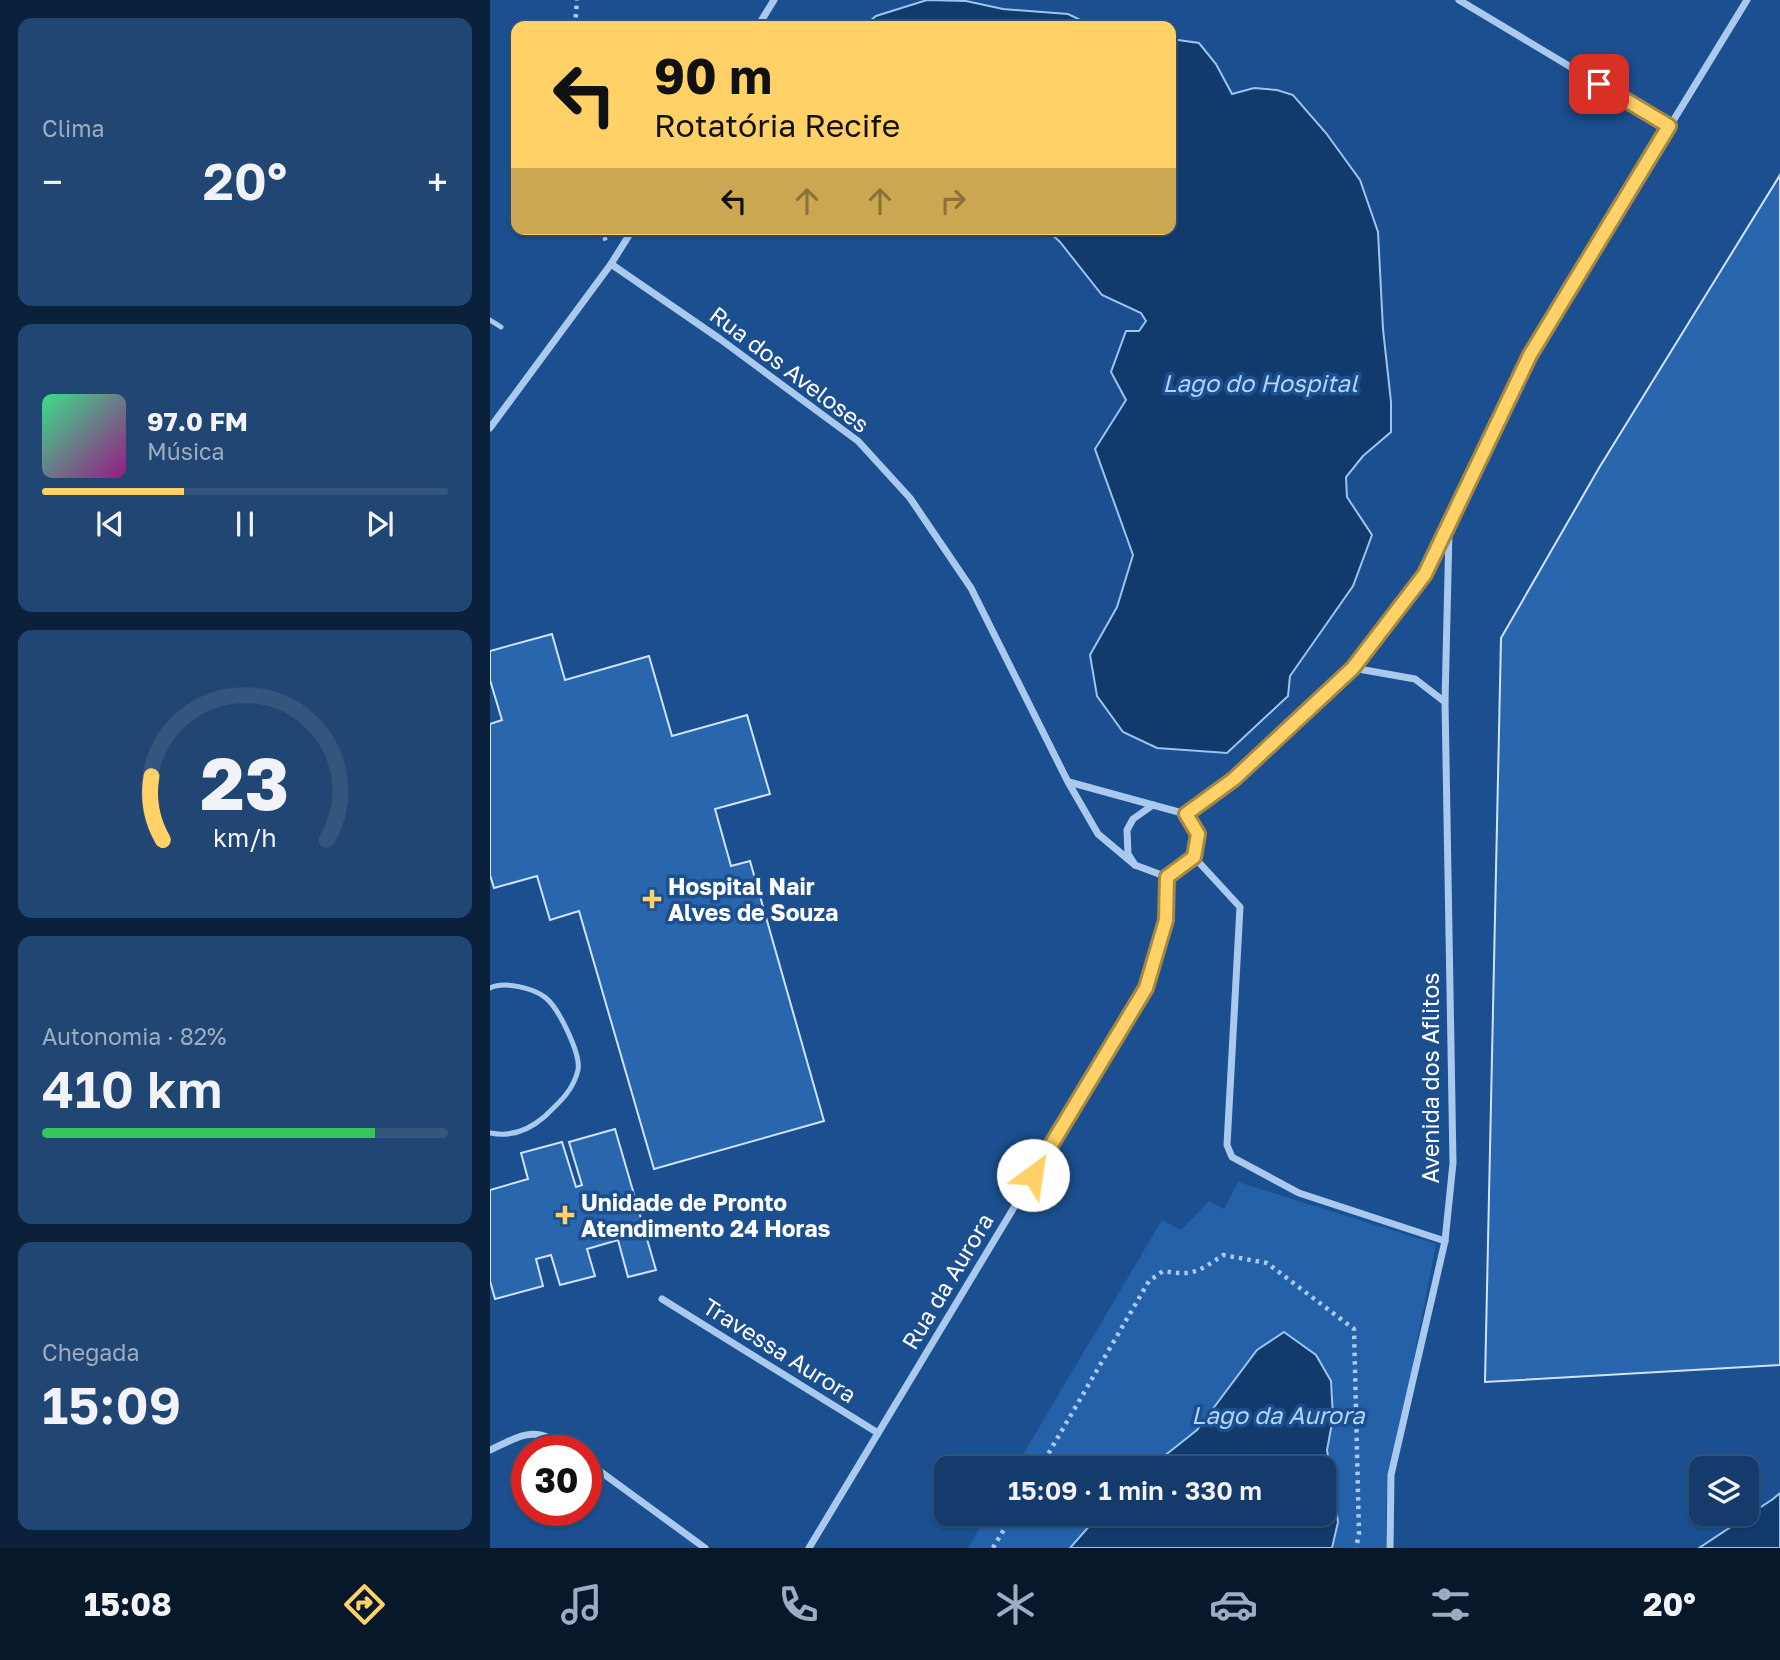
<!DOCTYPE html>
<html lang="pt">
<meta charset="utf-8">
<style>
:root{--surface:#143b6b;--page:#214673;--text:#f1f3f6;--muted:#9dadc1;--line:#33557e;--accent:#ffd166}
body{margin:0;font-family:"Golos Text",sans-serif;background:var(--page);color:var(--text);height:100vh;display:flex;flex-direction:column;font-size:26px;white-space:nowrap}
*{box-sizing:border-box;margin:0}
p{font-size:23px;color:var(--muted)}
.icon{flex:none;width:38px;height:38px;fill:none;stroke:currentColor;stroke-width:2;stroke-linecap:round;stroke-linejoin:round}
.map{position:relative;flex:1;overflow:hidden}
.sheet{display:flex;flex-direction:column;gap:18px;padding:18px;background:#0b203b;width:490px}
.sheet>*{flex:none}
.guide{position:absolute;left:21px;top:21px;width:665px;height:214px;border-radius:14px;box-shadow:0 2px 5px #0004,0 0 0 2px var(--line);background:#ffd166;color:#111;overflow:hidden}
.tools{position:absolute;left:1199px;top:1456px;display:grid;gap:14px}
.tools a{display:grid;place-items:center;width:70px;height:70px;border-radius:14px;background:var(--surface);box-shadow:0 2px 5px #0004,0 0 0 2px var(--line);font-size:35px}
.speed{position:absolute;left:21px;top:1435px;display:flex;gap:14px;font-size:35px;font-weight:700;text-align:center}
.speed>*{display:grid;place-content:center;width:91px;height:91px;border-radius:50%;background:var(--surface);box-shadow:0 2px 5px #0004,0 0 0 2px var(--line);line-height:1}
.speed .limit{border:10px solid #d22;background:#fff;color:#111}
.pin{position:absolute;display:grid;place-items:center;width:60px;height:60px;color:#fff;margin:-30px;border-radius:14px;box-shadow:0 4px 10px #0006}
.me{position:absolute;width:77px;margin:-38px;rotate:31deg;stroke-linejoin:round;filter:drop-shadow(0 0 5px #0008)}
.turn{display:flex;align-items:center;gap:24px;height:147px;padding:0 28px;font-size:32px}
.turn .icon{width:91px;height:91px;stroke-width:2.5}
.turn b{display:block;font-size:49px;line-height:60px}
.lanes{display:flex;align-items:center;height:66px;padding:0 28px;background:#0003;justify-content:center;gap:35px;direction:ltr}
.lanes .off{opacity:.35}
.big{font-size:52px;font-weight:600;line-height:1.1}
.sheet .widget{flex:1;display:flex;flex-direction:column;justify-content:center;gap:10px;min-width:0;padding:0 24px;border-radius:14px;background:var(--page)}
.sheet .dial{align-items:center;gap:0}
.dial svg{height:182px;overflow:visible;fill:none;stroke:var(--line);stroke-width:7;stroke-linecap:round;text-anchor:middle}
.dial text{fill:var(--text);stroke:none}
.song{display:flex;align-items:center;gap:21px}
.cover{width:84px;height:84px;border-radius:10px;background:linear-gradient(135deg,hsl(150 70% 55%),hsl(310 70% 35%))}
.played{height:7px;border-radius:4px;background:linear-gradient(90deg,var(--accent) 35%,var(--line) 35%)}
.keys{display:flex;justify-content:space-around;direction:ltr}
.heat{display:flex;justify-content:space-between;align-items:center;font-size:38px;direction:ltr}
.charge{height:10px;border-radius:5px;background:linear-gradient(90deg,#34c759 82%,var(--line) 0)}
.trip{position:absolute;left:444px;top:1456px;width:402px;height:70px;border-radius:14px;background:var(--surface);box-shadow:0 2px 5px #0004,0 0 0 2px var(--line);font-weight:600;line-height:70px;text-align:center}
.menu{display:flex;height:112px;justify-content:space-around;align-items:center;background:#08182b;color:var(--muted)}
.menu .icon{width:49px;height:49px}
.menu .selected{color:var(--accent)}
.menu b{font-size:32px;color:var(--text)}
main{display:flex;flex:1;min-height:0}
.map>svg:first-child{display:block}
.green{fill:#2461a8}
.water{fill:#123a6d;stroke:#9cc4f0;stroke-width:2}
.building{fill:#2a66ad;stroke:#cfe3fa;stroke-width:2}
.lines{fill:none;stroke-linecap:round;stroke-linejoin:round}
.path{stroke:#a9c9ee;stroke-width:4.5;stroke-dasharray:3.5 5;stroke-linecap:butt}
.lane{stroke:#a9c9ee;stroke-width:5}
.street{stroke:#a9c9ee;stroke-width:7}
.route-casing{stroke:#a68842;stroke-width:18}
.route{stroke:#ffd166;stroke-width:12}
.poi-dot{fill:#ffd166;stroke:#1b4f8f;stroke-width:2.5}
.labels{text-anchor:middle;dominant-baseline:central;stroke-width:7;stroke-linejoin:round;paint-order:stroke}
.street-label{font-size:23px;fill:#fff;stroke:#1b4f8f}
.poi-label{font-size:23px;font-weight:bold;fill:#fff;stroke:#1b4f8f;text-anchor:start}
.water-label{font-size:24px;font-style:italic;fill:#b5d3f5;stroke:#1b4f8f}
</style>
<main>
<section class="sheet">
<div class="widget"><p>Clima</p>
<div class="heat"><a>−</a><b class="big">20°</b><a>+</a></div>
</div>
<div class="widget">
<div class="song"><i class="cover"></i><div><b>97.0 FM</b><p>Música</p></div></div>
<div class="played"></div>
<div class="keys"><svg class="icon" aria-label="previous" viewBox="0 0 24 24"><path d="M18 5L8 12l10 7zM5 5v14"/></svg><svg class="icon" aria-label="pause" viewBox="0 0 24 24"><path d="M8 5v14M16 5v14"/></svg><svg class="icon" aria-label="next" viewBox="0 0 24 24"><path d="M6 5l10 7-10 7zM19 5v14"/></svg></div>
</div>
<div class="widget dial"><svg viewBox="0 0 100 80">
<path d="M14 69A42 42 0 1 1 86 69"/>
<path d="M14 69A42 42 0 0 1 9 41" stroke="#ffd166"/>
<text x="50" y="56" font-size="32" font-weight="700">23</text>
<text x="50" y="72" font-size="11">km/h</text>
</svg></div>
<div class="widget"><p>Autonomia · 82%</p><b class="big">410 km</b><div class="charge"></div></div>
<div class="widget"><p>Chegada</p><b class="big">15:09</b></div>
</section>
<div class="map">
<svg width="1290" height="1548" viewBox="0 0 1290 1548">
<rect width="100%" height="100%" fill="#1b4f8f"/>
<!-- green -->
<g class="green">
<path d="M748 1182 946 1244 896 1503V1548H842L848 1521 837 1450 843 1418 794 1332 767 1350 707 1430 659 1468H525L672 1220 691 1230 719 1201 734 1209Z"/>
<path d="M498 1514H610L580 1548H478Z"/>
</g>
<!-- water -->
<g class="water">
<path d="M437 0 476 1 513 9 578 14 603 26H374L386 16Z"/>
<path d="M681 39 709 43 726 64 742 94 764 88 787 90 803 95 836 133 870 180 888 232 893 329 901 402V432L873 456 856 477 857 497 882 535 863 586 800 676 798 696 737 753 667 748 633 732 607 696 600 655 627 607 643 555 605 449 636 400 621 372 636 331H649L656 321 651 313 612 295 570 242 556 229H681Z"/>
<path d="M794 1332 826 1355 841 1381 843 1418 837 1450 848 1522 842 1548H580L610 1514H835V1468H659L707 1430 767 1350Z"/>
<path d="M1290 1493V1548H1209L1283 1499Z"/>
</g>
<!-- building -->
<g class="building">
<path d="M1290 175V1365L995 1382 1011 638 1109 468Z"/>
<path d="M62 634 75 680 159 656 182 736 257 715 280 794 225 809 241 866 260 861 334 1121 164 1169 89 911 60 920 47 876 4 888 0 875V724L12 720 0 680V651Z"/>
<path d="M125 1129 166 1270 138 1277 128 1240 97 1249 105 1276 70 1285 61 1255 46 1259 53 1286 5 1299 0 1281V1190L38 1179 31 1153 72 1142 86 1187 92 1185 79 1142Z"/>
</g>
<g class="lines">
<!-- path -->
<g class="path">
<path d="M85 26 87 0"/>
<path d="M112 229 116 242"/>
<path d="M550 1468 659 1281 673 1271C703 1276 708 1272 733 1255L777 1263 864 1329 869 1534 866 1548"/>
<path d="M503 1548 523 1514"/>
</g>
<!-- lane -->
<g class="lane">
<path d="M0 320 11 327"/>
<path d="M0 988C14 981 44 988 56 998 69 1009 91 1054 88 1070 83 1091 69 1103 54 1117 39 1130 20 1137 0 1133"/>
</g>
<!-- street -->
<g class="street">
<path d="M969 0 1179 126"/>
<path d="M268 26 284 0"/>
<path d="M121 264 230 339 368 441 420 498 481 588 578 782 608 834 645 865"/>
<path d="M0 428 121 264 143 229"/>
<path d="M863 668 925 679 955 702 963 1163 955 1241 901 1475 900 1548"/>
<path d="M955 702 959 531"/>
<path d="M579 782 663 805"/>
<path d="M663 805 696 814 708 834 704 857 677 877 645 865 638 854 637 830 643 819Z"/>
<path d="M696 814 744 779 863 668 935 574 1040 355 1257 0"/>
<path d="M704 857 750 907 737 1145 742 1157 809 1193 955 1241"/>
<path d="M172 1299 388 1433"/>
<path d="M0 1450C36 1433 46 1425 82 1451"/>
<path d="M96 1461 215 1548"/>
<path d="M319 1548 656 988 675 920 677 877"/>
</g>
</g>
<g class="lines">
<!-- route casing -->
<g class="route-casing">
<path id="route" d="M543 1175 656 988 676 920 677 877 704 857 708 834 696 814 744 779 863 668 935 574 1040 355 1179 126 1109 84"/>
</g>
<!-- route -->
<use href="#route" class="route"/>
</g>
<!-- markers -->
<g class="poi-dot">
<path d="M158.5 888.5h7v7h7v7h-7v7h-7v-7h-7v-7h7z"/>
<path d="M71.5 1204.5h7v7h7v7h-7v7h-7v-7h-7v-7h7z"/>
</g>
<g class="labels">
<!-- street labels -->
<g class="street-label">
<text transform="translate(300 369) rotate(37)">Rua dos Aveloses</text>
<text transform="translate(940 1078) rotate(-90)">Avenida dos Aflitos</text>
<text transform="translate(457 1281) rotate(-59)">Rua da Aurora</text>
<text transform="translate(290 1350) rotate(32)">Travessa Aurora</text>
</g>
<!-- poi labels -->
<g class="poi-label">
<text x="178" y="886">Hospital Nair<tspan x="178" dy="26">Alves de Souza</tspan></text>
<text x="91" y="1202">Unidade de Pronto<tspan x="91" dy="26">Atendimento 24 Horas</tspan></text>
</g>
<!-- water labels -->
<g class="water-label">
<text x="770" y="382">Lago do Hospital</text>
<text x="788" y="1414">Lago da Aurora</text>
</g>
</g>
</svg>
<div class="tools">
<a><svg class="icon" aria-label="layers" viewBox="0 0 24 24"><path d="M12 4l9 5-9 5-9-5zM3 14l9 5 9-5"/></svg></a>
</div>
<div class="speed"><div class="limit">30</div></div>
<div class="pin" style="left:1109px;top:84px;background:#d93025"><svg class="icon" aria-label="arrive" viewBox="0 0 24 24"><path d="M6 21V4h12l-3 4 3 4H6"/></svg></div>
<svg class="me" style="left:543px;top:1175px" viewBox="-20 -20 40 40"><circle r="19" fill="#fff"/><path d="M0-13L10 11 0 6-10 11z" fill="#ffd166"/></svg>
<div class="trip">15:09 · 1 min · 330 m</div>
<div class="guide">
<div class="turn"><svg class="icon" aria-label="left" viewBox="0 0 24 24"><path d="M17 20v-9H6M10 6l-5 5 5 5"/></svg><div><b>90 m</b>Rotatória Recife</div></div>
<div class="lanes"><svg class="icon" aria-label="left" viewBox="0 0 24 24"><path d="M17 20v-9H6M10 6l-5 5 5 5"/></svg><svg class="icon off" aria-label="ahead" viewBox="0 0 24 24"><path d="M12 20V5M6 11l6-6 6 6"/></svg><svg class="icon off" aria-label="ahead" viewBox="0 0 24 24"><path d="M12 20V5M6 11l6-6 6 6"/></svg><svg class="icon off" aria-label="right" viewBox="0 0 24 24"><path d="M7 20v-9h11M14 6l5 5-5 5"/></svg></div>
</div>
</div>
</main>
<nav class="menu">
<b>15:08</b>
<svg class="icon selected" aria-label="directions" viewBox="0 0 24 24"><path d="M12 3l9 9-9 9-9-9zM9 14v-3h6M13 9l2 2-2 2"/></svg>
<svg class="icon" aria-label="music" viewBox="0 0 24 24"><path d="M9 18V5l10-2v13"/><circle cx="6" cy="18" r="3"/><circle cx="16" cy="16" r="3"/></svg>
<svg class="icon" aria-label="phone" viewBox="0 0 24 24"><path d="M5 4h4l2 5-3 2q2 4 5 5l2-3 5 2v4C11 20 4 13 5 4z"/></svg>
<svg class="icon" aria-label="climate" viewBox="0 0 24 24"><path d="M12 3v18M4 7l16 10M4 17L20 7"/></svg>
<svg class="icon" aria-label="car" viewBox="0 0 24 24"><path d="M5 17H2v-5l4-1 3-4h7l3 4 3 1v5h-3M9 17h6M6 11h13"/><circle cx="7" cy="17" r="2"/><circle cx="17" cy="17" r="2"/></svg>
<svg class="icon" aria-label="filters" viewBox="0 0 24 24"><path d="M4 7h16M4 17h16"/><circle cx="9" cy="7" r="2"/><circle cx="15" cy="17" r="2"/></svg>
<b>20°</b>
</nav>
